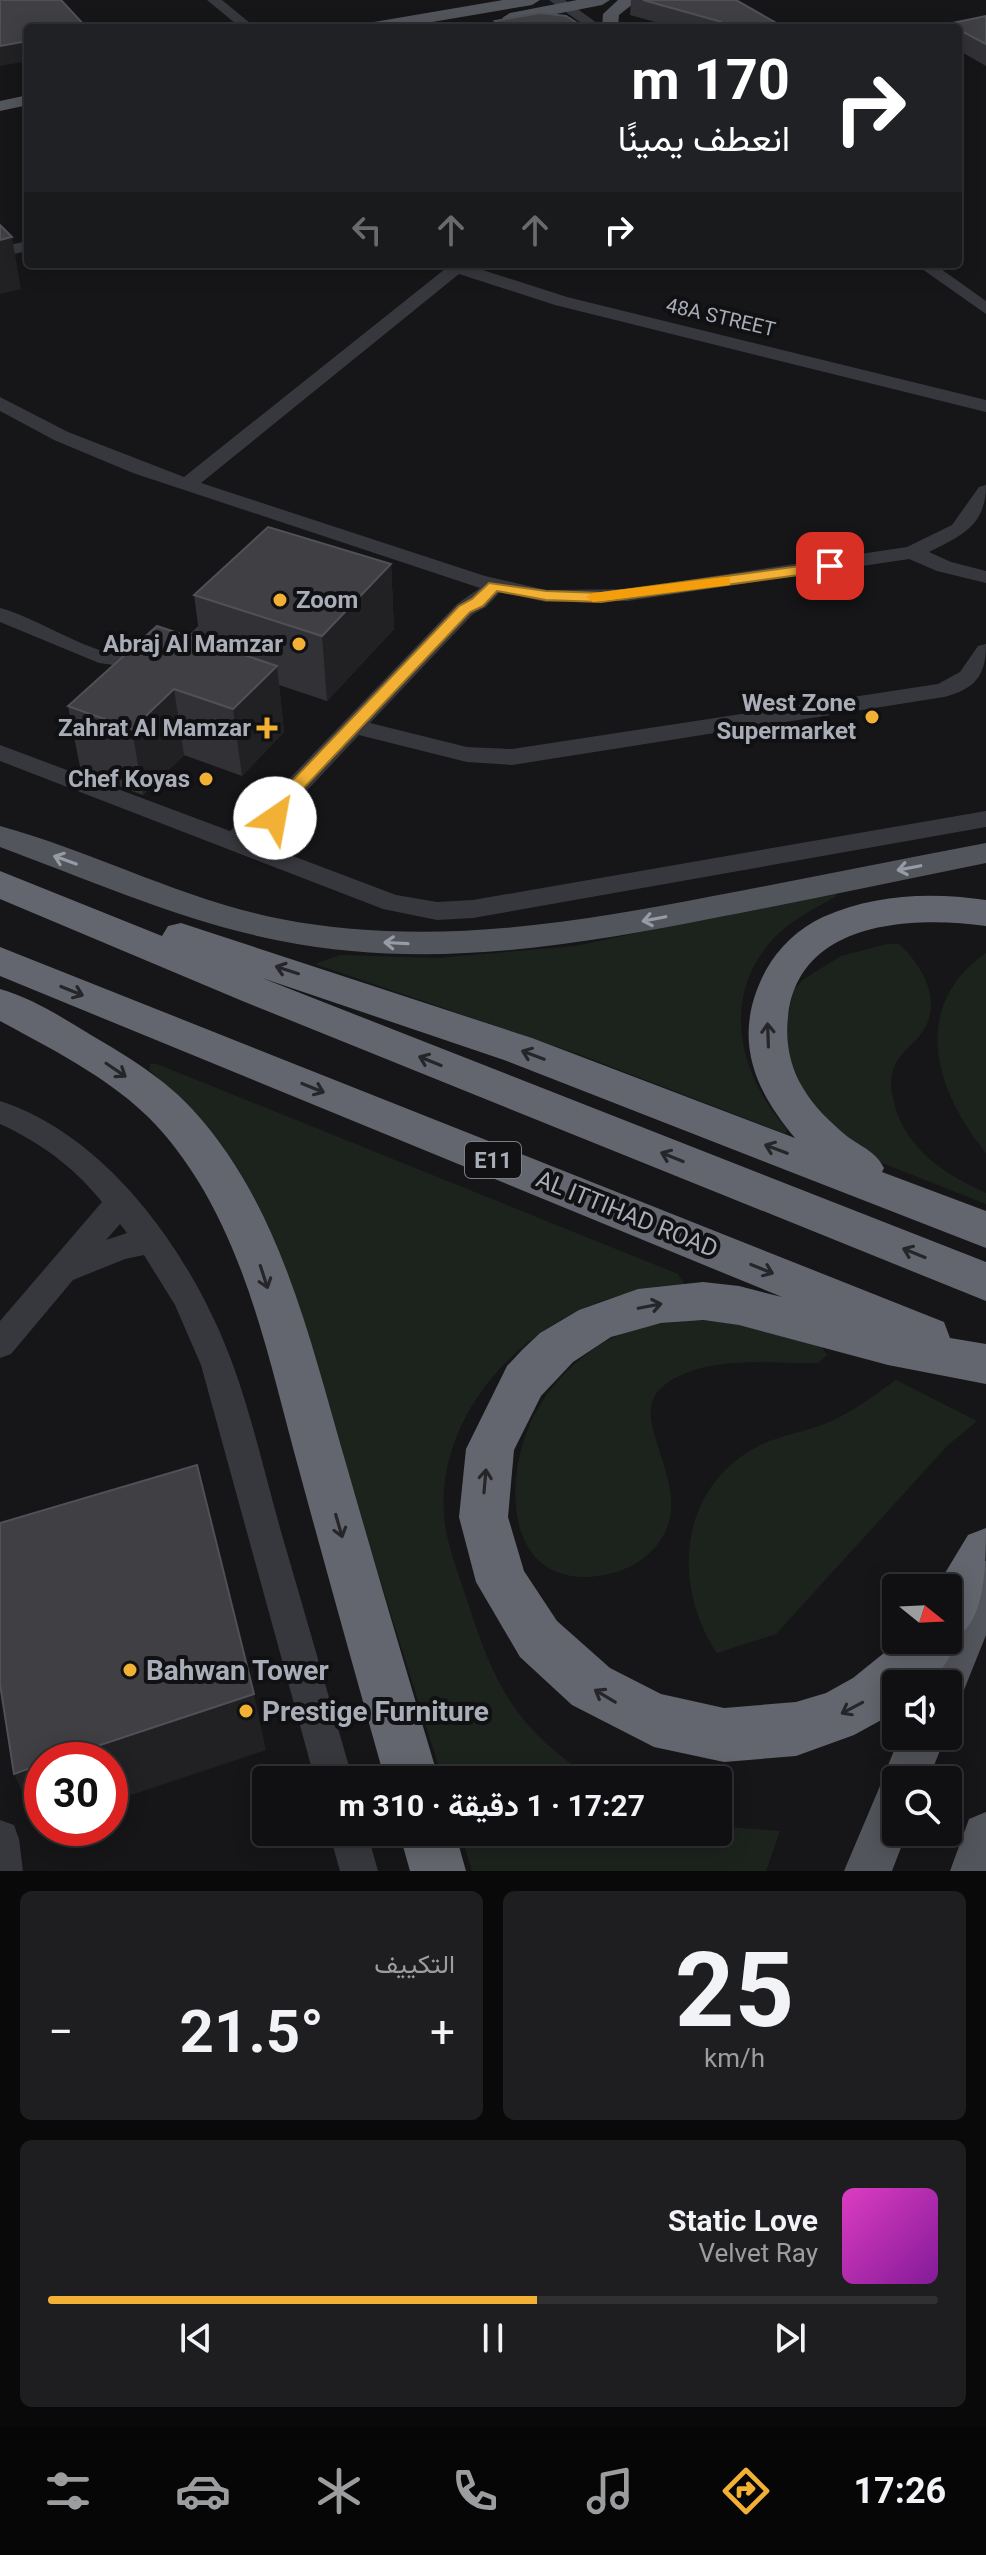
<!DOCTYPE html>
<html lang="ar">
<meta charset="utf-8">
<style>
:root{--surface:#101012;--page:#1e1e20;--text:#f1f3f6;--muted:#9c9d9f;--line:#303032;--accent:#f2b134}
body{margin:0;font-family:Roboto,Vazirmatn,sans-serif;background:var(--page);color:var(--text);direction:rtl;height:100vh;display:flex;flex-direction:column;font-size:30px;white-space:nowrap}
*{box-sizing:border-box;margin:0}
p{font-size:26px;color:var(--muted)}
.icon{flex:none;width:44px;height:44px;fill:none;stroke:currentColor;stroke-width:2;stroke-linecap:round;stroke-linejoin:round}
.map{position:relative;height:1871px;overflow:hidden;direction:ltr}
.drawer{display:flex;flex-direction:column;gap:20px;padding:20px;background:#09090a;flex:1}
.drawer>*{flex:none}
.banner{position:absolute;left:24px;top:24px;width:938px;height:244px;border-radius:8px;box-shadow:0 4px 20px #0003,0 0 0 2px var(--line);direction:rtl;background:#202124;color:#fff;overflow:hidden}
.needle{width:52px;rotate:108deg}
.controls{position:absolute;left:882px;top:1574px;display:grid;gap:16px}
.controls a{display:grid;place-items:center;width:80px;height:80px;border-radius:8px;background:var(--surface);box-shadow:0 4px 20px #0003,0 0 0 2px var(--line);font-size:40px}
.speed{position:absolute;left:24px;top:1742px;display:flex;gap:16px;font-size:40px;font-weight:700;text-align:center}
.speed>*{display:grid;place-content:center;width:104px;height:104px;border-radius:50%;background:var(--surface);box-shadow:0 4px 20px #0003,0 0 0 2px var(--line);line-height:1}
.speed .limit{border:12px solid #d22;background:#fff;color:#111}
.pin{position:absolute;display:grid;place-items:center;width:68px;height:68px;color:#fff;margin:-34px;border-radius:16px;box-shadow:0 4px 12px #0006}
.me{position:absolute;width:88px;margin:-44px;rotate:33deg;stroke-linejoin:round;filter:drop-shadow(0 0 6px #0008)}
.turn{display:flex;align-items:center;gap:28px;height:168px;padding:0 40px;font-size:36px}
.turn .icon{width:104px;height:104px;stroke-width:2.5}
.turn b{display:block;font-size:56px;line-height:68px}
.lanes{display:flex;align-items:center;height:76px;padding:0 40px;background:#0003;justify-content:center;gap:40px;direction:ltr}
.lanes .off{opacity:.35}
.big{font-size:60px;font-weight:700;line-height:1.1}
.drawer .widget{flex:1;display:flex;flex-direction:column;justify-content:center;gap:12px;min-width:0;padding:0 28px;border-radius:12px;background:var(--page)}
.drawer .dial{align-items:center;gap:0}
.dial b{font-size:104px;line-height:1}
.song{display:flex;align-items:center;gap:24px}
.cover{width:96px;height:96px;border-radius:12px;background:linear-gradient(135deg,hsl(310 70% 55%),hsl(290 70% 35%))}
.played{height:8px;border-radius:4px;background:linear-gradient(90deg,var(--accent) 55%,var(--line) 55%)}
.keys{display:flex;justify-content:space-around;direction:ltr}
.heat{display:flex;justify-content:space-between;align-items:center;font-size:44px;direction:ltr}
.drawer .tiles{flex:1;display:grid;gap:20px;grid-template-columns:1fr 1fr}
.widget:last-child{grid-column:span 2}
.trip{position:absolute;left:252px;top:1766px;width:480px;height:80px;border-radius:8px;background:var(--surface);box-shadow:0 4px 20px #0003,0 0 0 2px var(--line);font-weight:700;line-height:80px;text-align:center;direction:rtl}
.tabs{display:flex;height:128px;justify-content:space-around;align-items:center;background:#060607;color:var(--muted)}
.tabs .icon{width:56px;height:56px}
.tabs .current{color:var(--accent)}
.tabs b{font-size:36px;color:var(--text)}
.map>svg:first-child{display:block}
.green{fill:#1c231d}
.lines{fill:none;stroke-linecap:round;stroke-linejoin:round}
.minor{fill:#37383d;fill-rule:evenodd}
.major{fill:#53555c;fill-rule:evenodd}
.highway{fill:#63666e;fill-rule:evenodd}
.wall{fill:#323236}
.shaded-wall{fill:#212124}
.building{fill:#3f3f44;stroke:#4f5156;stroke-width:2}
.oneway{stroke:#979ba6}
.oneway2{stroke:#26262a}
.route{fill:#f2b134;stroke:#9d7322;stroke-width:2}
.slow{fill:#f59e0b}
.poi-dot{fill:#f2b134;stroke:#111113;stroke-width:3}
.labels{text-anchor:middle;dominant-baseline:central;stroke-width:8;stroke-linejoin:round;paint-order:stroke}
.far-street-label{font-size:20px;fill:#a8adb8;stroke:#111113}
.shield{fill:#111113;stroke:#7b7e86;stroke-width:2}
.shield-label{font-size:22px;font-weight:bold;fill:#a8adb8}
.poi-label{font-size:24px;font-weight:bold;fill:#a8adb8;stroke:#111113;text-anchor:end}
.street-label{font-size:24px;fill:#a8adb8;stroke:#111113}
.near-poi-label{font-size:28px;font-weight:bold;fill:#a8adb8;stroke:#111113;text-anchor:start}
</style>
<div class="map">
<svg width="986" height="1871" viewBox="0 0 986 1871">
<rect width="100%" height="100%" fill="#161618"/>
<!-- green -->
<g class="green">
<path d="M833 892 837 896C815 908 793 919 776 936 719 994 738 1075 787 1129L786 1134 581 1055 315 964 340 955 437 958 575 946Z"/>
<path d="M887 944H899C922 965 943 1001 923 1031 914 1045 898 1053 893 1070 889 1083 892 1094 895 1106 907 1151 947 1175 986 1193V1204L877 1161 814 1114 782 1043 794 989 804 979 841 956Z"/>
<path d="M986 953V1153C935 1091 909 1007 986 953Z"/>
<path d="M150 1064H157L678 1274 685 1285C657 1288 629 1291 602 1301 515 1331 437 1418 444 1515 446 1545 459 1574 468 1603 496 1689 516 1728 594 1780H443L280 1261 223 1147 190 1108 149 1070Z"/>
<path d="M696 1320 740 1324 821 1346 827 1355 818 1363C771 1364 698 1353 660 1389 623 1425 713 1500 645 1557 628 1571 604 1577 583 1577 499 1575 506 1464 536 1412 551 1384 575 1360 603 1343 632 1326 662 1323 696 1320Z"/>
<path d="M896 1380 977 1421 948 1445 776 1634 717 1653C674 1589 677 1497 748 1452 771 1437 797 1434 822 1425 849 1415 873 1396 896 1380Z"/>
<path d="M718 1826 780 1831 766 1871H472L460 1832H718Z"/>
</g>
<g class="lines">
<!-- minor -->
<g class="minor">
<path d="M207 0H222L256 28H241Z"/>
<path d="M549 0H565L604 28H588Z"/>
<path d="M28 241V251L0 257V247Z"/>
<path d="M439 264H464L567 297 986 400V412L555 305 459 274 201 483 485 576 546 590 628 589 907 547 952 525 979 487 986 485C986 526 961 536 929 552L951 562 986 571V583L937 571 909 559 628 601 546 602 500 592 486 607 473 614 370 723 467 747 512 749 938 684 960 672 978 646 986 644C986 676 975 689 944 697L512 765 467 762 359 735 284 815 273 820 251 840 396 895 437 902 473 900 986 811V827L473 918 437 920 383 909 0 761V745L230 831 255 808 266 803 457 604 480 588 133 473 54 440 0 411V397L68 432 184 477 445 269Z"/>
<path d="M915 264H934L986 301V314Z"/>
<path d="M225 607 236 613 191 655 176 664 150 670 99 663 0 622V608C45 619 117 676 165 652 185 642 200 623 217 608Z"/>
<path d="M0 1101C111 1137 195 1260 233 1365 253 1420 266 1479 282 1535 306 1617 329 1698 353 1780H315L201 1365 175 1305 144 1255 125 1259 73 1280 11 1354 0 1358V1321L102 1202C74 1167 41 1143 0 1124ZM120 1224 127 1233 106 1240Z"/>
<path d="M0 1820 14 1825 19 1839 23 1871H0Z"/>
<path d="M329 1832H367L378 1871H340Z"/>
</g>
<!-- major -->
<g class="major">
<path d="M503 0H540L532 5 397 28H360L368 23Z"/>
<path d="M577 0H610L602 5 510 23 502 18 510 13Z"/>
<path d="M618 0H638L619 15 618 28H602L603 14Z"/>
<path d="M28 95V105L0 111V101Z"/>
<path d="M0 826C95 852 183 900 281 919 426 947 570 924 713 896 804 879 895 860 986 843V863C897 881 808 900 719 917 574 946 428 970 281 941 184 922 92 881 0 847Z"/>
<path d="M986 1561V1635L960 1700 948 1704V1684H922L940 1640H948V1621L971 1567Z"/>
<path d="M900 1736H946L928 1780H896V1832H907L892 1871H844L880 1786 883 1784 882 1780Z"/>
<path d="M986 1812V1871H950L969 1819Z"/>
</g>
<!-- highway -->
<g class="highway">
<path d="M0 871 162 936 168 926 181 923 532 1038 795 1138C751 1086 732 1034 766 970 779 947 799 928 823 917 875 894 930 892 986 900V926C913 916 798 920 788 1017 785 1041 790 1067 803 1088 814 1107 831 1123 848 1137 862 1147 876 1152 884 1168L882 1172 986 1211V1248L504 1060 262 978 986 1262V1301L240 1000 0 899Z"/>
<path d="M0 947 944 1322 950 1338 986 1344V1384L888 1365 739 1325 703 1320 661 1323 611 1337 573 1362 541 1396 514 1450 508 1517 524 1571 557 1621 610 1668 661 1694 724 1708 796 1702 826 1693 853 1678 900 1640H948V1588H936L968 1535 986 1528C986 1561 986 1621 957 1636L958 1640C951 1657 942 1670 929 1684H896V1712L854 1735 796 1756 724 1762 654 1747 572 1705 520 1657 476 1582 459 1517 466 1449 507 1366 523 1349 540 1333 579 1310 638 1289 703 1282 739 1286 782 1297 0 976Z"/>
<path d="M0 989C32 998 63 1018 91 1035 127 1056 165 1079 193 1110 282 1207 311 1345 347 1467 377 1572 408 1676 439 1780H385C356 1677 327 1573 299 1470 267 1354 244 1228 164 1134 122 1084 57 1052 0 1021Z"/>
<path d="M399 1832H455L466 1871H410Z"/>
</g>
</g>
<!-- wall -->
<g class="wall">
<path d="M631 0H736L778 24 777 28H677L630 15Z"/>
<path d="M986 16V66L958 50V28H947L948 24Z"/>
<path d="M495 21 585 28H495Z"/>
<path d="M391 564 394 629 327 701 279 685 284 732 242 776 184 755 143 795 81 772 68 706 200 640 194 595Z"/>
</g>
<!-- shaded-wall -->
<g class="shaded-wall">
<path d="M778 24 777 28H758Z"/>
<path d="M28 41V61L0 66V46Z"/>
<path d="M12 237 21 289 0 294V240Z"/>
<path d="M391 564 394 629 327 701 322 636Z"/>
<path d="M277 666 284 732 242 776 233 709Z"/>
<path d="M174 689 184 755 143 795 132 729Z"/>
<path d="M254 1694 266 1750 110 1802V1760H55Z"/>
<path d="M42 1764V1825L38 1826 14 1774Z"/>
</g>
<!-- building -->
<g class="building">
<path d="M0 0H61L87 28H28V41L0 46Z"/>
<path d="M643 0H736L778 24 758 28H704L700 26 722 22Z"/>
<path d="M540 13 566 16 585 28H504L495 21Z"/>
<path d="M986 16V44L948 24Z"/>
<path d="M0 225 12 237 0 240Z"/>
<path d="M268 527 391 564 322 636 194 595Z"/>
<path d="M157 626 277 666 233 709 174 689 132 729 68 706Z"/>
<path d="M197 1465 254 1694 55 1760H42V1764L14 1774 0 1684V1523Z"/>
</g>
<!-- one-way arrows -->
<defs><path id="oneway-shaft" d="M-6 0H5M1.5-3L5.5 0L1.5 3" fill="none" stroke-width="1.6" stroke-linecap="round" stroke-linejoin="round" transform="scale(2)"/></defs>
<g class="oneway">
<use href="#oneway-shaft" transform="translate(65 860) rotate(-160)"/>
<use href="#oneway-shaft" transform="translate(909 868) rotate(169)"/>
<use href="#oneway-shaft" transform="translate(654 919) rotate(169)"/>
<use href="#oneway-shaft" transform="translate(396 943) rotate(-177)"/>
</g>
<g class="oneway2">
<use href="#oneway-shaft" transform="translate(287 970) rotate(-162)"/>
<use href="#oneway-shaft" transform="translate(72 991) rotate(22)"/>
<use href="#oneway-shaft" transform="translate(768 1035) rotate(-92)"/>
<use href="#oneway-shaft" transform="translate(533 1055) rotate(-159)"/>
<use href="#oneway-shaft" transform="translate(430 1061) rotate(-158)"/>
<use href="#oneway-shaft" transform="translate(116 1070) rotate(34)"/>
<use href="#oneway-shaft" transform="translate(313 1088) rotate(22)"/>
<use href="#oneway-shaft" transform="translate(776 1149) rotate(-159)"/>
<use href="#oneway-shaft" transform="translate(672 1157) rotate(-158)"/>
<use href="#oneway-shaft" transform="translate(914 1253) rotate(-158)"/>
<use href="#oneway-shaft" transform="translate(762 1269) rotate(22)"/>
<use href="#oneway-shaft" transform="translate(264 1277) rotate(72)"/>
<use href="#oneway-shaft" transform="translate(650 1306) rotate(-11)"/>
<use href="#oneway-shaft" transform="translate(485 1481) rotate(-85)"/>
<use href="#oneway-shaft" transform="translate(339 1526) rotate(74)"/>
<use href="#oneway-shaft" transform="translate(605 1696) rotate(-149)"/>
<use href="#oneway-shaft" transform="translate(852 1708) rotate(152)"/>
</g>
<!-- route -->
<path class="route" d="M830 562 837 566 835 570 601 602 546 600 497 591 483 606 470 612 283 810 281 822 275 824 267 818 269 805 459 606 472 599 489 583 546 591 601 593Z"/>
<!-- slow -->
<path class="slow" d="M724 577 730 578V585L593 602 586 597 593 593Z"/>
<!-- markers -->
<g class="poi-dot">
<circle cx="280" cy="600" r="8"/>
<circle cx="299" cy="644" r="8"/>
<circle cx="872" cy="717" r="8"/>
<path d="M263 716h8v8h8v8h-8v8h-8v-8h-8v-8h8z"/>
<circle cx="206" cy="779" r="8"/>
<circle cx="130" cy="1670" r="8"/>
<circle cx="246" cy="1711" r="8"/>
</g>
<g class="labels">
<!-- far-street labels -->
<g class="far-street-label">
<text transform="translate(721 317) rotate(13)">48A STREET</text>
</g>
<!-- shield labels -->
<rect class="shield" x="465" y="1142" width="56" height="36" rx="6"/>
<g class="shield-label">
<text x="493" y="1160">E11</text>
</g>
<!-- poi labels -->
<g class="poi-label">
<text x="296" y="600" text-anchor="start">Zoom</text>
<text x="283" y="644">Abraj Al Mamzar</text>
<text x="856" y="703">West Zone<tspan x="856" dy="28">Supermarket</tspan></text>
<text x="251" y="728">Zahrat Al Mamzar</text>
<text x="190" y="779">Chef Koyas</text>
</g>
<!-- street labels -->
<g class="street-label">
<text transform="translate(627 1214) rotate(22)">AL ITTIHAD ROAD</text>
</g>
<!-- near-poi labels -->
<g class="near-poi-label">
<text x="146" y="1670">Bahwan Tower</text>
<text x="262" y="1711">Prestige Furniture</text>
</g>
</g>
</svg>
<div class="controls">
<a><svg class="needle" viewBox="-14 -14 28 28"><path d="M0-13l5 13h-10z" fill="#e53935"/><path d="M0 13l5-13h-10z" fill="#9c9d9f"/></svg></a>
<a><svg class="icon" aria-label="sound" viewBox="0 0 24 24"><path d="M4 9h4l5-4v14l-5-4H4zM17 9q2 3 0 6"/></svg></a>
<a><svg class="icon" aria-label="search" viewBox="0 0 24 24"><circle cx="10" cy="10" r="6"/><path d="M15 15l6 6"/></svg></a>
</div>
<div class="speed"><div class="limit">30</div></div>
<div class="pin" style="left:830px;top:566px;background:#d93025"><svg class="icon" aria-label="arrive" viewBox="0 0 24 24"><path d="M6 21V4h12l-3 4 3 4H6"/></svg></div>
<svg class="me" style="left:275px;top:818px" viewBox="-20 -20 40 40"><circle r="19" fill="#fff"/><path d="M0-13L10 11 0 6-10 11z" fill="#f2b134"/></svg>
<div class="trip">17:27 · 1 دقيقة · 310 m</div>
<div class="banner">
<div class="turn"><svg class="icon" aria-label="right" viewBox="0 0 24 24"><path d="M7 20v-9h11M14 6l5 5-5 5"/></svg><div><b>170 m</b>انعطف يمينًا</div></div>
<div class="lanes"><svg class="icon off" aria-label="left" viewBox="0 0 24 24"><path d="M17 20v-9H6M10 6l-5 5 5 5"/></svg><svg class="icon off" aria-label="ahead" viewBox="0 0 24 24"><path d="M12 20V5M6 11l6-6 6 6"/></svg><svg class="icon off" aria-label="ahead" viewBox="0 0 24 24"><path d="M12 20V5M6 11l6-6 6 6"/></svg><svg class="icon" aria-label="right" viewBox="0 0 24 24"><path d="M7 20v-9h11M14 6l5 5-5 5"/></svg></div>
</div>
</div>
<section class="drawer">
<div class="tiles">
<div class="widget dial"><b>25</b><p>km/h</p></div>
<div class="widget"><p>التكييف</p>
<div class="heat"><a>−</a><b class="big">21.5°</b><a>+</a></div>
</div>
<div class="widget">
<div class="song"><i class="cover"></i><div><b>Static Love</b><p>Velvet Ray</p></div></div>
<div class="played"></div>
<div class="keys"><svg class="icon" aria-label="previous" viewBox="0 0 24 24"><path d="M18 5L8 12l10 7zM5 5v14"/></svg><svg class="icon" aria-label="pause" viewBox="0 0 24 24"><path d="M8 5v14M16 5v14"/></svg><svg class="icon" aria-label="next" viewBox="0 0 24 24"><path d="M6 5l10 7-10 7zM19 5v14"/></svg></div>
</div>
</div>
</section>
<nav class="tabs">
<b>17:26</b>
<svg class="icon current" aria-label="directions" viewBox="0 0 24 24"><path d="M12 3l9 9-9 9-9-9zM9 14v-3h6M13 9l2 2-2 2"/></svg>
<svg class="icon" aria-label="music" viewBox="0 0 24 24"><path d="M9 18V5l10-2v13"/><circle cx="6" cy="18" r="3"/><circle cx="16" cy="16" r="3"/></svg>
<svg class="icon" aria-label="phone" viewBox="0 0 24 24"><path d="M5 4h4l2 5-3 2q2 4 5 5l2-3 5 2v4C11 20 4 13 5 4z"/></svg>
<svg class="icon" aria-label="climate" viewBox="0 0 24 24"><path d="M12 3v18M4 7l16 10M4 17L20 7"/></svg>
<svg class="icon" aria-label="car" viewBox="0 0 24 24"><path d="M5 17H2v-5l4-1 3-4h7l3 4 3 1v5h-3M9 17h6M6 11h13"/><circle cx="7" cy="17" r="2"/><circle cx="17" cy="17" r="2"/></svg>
<svg class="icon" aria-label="filters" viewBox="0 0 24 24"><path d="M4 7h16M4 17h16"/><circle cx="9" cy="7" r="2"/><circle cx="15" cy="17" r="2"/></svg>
</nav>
